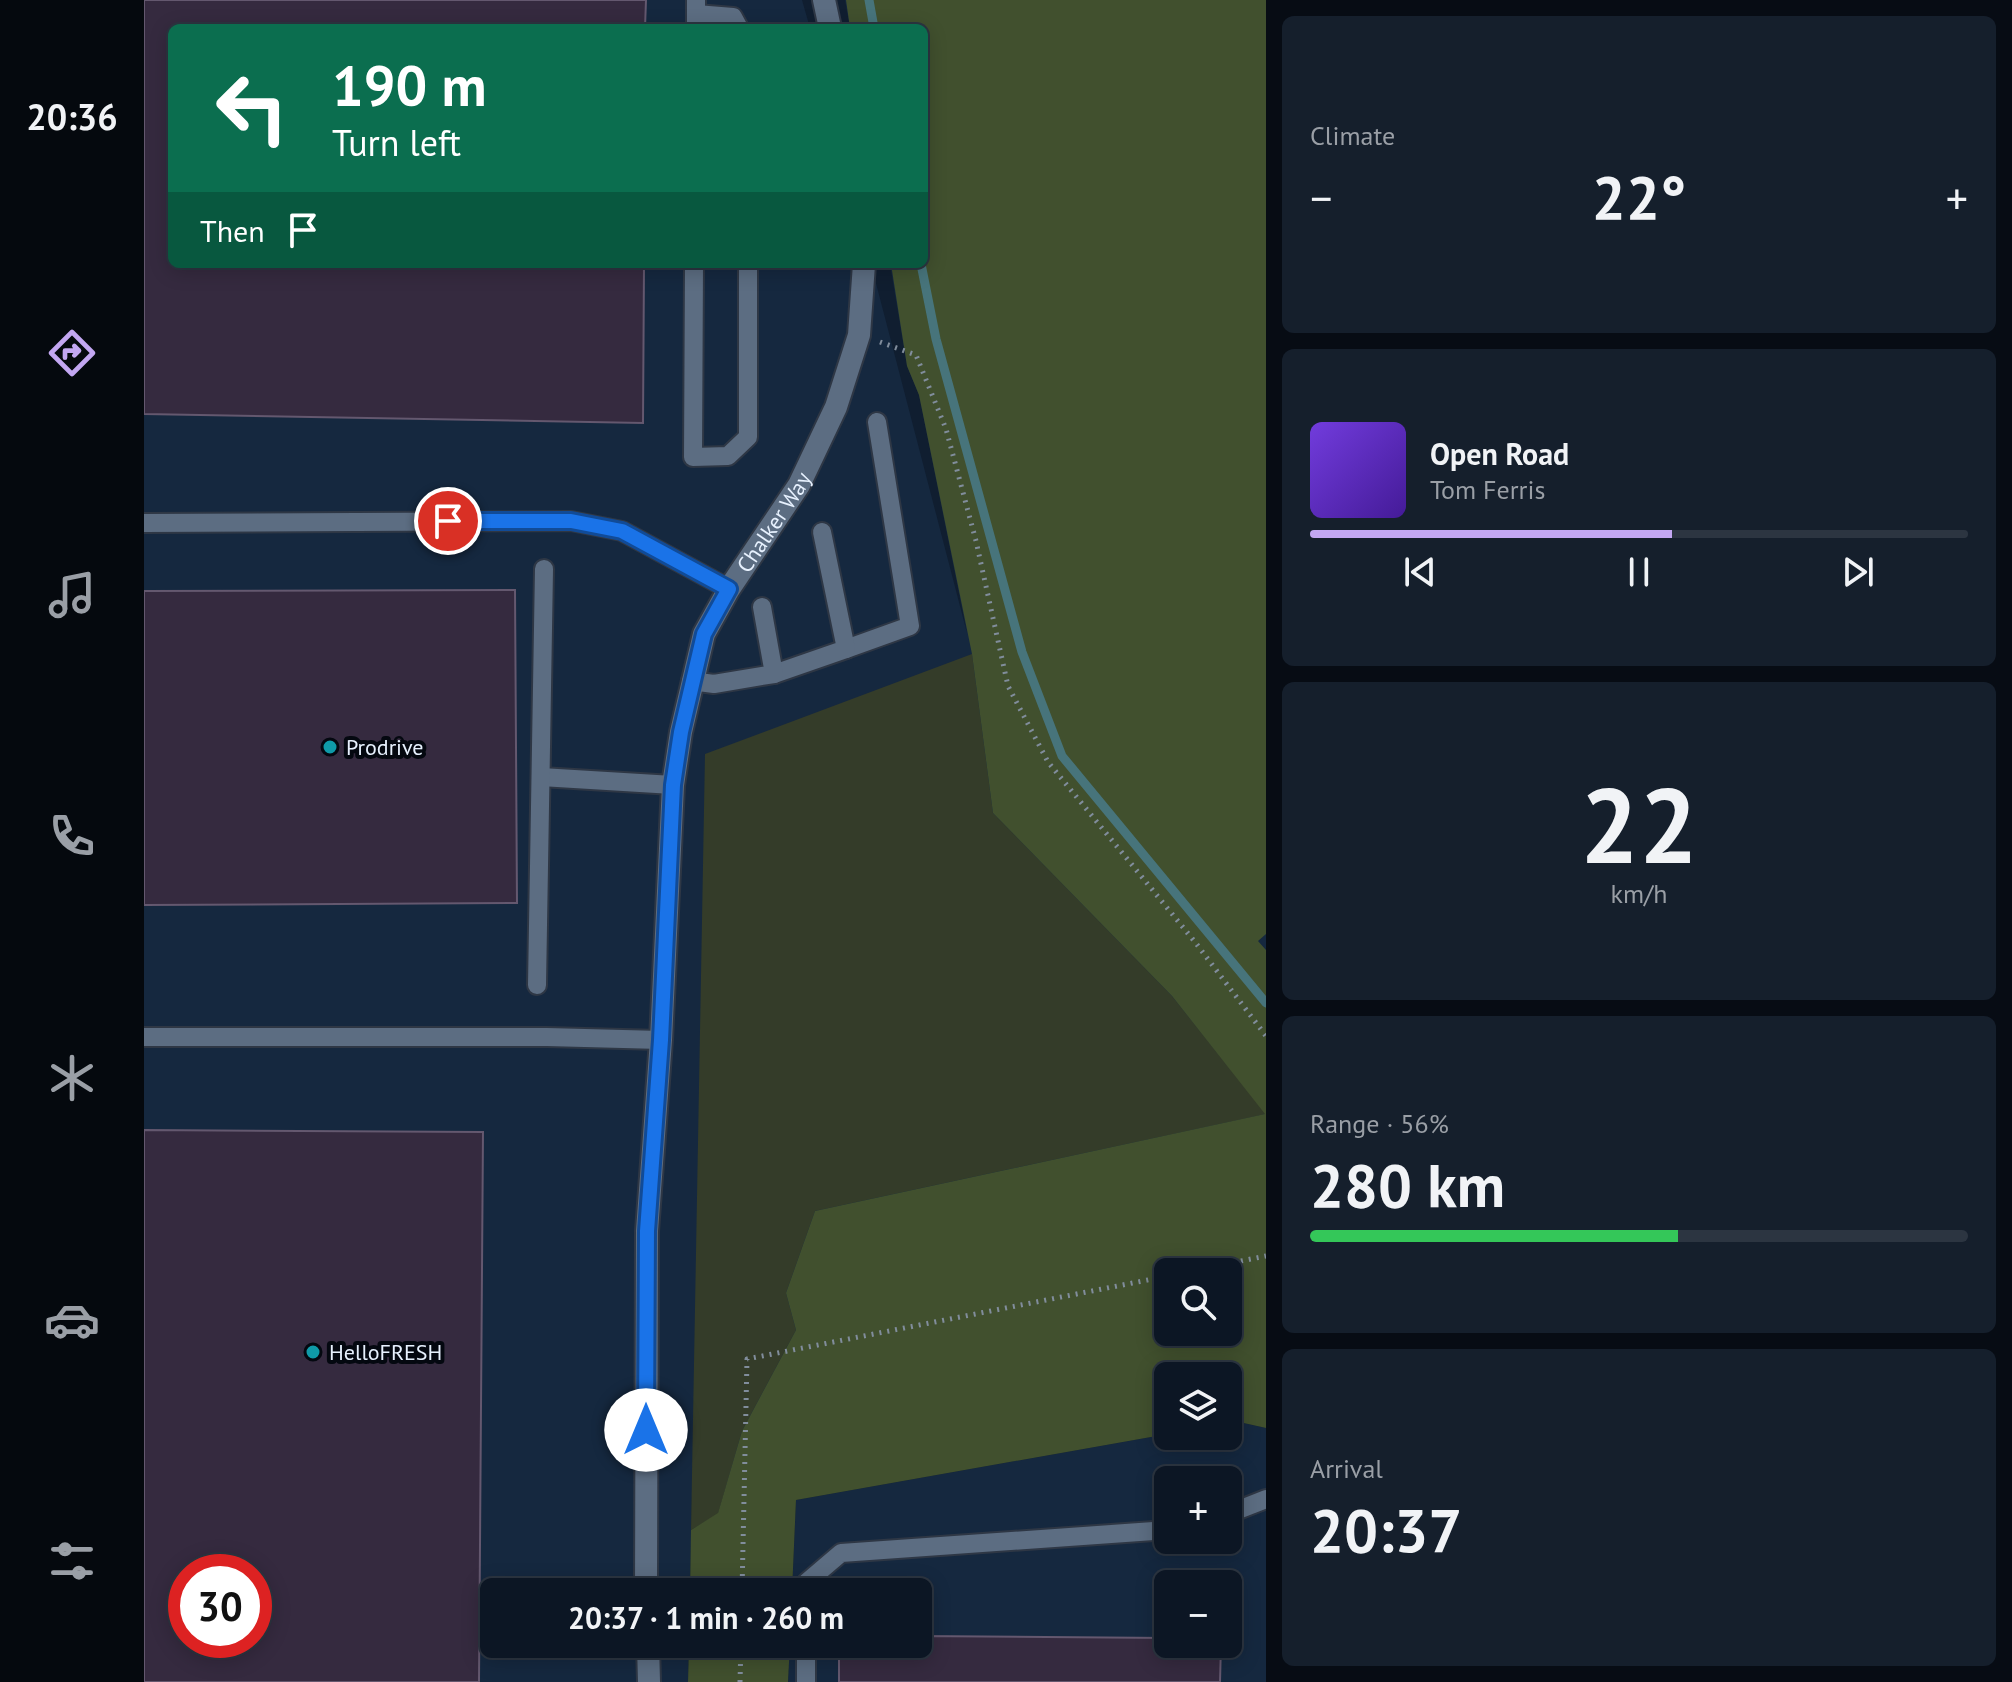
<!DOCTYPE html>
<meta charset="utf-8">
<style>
:root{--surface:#0c1624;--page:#151f2c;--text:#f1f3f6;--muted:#9a9fa6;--line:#2c3541;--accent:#c3a7f2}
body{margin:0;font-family:"PT Sans",sans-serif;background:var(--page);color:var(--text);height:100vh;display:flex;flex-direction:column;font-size:30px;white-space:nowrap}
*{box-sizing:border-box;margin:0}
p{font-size:26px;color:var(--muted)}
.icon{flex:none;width:44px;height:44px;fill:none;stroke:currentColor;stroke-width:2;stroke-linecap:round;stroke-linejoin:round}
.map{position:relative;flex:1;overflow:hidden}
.side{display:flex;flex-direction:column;gap:16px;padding:16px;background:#070c14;width:746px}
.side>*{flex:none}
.hud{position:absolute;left:24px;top:24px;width:760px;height:244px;border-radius:12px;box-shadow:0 4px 20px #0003,0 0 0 2px var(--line);background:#0b6e4f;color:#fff;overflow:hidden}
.buttons{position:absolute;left:1010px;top:1258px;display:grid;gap:16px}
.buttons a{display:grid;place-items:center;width:88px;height:88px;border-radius:12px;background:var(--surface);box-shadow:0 4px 20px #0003,0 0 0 2px var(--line);font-size:40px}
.speed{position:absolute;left:24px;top:1554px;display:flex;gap:16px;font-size:40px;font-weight:700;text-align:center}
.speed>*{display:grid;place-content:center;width:104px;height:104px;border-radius:50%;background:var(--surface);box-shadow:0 4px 20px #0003,0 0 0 2px var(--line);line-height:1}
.speed .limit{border:12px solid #d22;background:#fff;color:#111}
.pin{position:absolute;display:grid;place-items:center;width:68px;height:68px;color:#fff;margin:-34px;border:4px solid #fff;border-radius:50%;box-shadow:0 2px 8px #0007}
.me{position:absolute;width:88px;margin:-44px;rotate:0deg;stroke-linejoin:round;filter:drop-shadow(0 0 6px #0008)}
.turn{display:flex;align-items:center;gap:28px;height:168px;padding:0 32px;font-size:36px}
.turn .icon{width:104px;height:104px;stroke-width:2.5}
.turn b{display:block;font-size:56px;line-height:68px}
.then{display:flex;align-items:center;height:76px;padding:0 32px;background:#0003;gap:16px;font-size:30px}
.big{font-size:60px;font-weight:700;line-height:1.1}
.side .widget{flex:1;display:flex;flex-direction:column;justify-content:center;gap:12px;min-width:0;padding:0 28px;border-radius:12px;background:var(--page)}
.side .dial{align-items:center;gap:0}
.dial b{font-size:104px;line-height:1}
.song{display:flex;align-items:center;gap:24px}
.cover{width:96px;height:96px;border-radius:12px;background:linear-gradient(135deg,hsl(260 70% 55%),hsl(260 70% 35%))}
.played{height:8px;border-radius:4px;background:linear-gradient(90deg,var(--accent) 55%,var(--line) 55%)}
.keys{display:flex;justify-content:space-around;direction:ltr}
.heat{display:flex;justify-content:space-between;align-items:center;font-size:44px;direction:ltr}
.charge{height:12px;border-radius:6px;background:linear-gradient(90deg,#34c759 56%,var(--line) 0)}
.trip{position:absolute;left:336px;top:1578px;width:452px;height:80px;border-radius:12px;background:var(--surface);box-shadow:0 4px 20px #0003,0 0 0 2px var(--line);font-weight:700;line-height:80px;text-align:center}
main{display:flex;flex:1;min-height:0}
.tab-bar{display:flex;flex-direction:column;width:144px;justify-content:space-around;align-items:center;background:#05090e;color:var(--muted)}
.tab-bar .icon{width:56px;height:56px}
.tab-bar .current{color:var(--accent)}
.tab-bar b{font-size:36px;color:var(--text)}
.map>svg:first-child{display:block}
.built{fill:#15283f;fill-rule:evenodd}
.green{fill:#343c29}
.forest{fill:#41502e;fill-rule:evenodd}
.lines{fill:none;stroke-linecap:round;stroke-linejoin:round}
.stream{stroke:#47747b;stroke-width:9}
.building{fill:#352a3f;stroke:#64586f;stroke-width:2;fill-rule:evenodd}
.service-casing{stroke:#2e3745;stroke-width:22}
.minor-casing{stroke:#2e3745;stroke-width:26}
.path{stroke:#818d9c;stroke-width:5;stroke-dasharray:2 6;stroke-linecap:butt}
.service{stroke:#5c6d82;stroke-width:18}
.minor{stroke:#5c6d82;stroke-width:22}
.route-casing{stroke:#114b97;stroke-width:20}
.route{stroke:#1a73e8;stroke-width:14}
.culture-dot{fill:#0f9aa8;stroke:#040810;stroke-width:3}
.labels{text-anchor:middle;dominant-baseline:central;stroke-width:8;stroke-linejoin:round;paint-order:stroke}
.street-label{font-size:22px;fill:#e7f1fe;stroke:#040810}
.poi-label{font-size:22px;fill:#e7f1fe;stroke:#040810;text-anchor:start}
</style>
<main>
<nav class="tab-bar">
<b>20:36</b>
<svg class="icon current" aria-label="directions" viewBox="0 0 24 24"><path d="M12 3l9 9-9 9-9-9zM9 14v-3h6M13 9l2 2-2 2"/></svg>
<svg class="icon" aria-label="music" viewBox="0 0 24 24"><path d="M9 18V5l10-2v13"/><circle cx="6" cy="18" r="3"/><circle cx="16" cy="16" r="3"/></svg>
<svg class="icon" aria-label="phone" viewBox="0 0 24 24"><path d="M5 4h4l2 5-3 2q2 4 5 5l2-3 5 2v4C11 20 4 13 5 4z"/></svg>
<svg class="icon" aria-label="climate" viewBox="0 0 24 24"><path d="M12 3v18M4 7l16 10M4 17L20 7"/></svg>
<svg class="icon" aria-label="car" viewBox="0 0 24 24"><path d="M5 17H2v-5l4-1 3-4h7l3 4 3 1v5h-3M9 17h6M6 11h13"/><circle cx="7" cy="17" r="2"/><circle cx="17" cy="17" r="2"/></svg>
<svg class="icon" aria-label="filters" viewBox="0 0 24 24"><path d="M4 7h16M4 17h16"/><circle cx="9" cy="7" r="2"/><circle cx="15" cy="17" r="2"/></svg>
</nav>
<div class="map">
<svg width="1122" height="1682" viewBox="0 0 1122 1682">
<rect width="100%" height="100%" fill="#101e30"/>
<!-- built -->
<g class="built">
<path d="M0 0H658L666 28H28V264H727L823 633 775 395 763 366 746 264H780V28H706L701 0H1122V1408L1084 1376H1024L548 1496 546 1592H350V1644H545L544 1682H0ZM1024 1272H1084V1332H1024ZM42 1572H110V1640H42Z"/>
<path d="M1095 1422 1122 1428V1682H644L646 1644H774V1592H648L652 1500 1024 1434 1084 1436V1424ZM1024 1480H1084V1540H1024ZM1024 1584H1084V1644H1024Z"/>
</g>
<!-- green -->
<path class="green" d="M828 654 849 813 1028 996 1122 1114 671 1211 642 1293 652 1330 598 1431 574 1514 547 1530 561 754Z"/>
<!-- forest -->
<g class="forest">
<path d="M702 0H1122V934L1114 941 1122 950V1428L1095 1422 1084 1424V1376H1024V1434L652 1500 648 1592H546L547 1530 574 1513 598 1431 652 1330 642 1293 671 1211 1121 1114 1028 996 849 813 828 654 775 395 763 366 747 264H780V28H706ZM1024 1272H1084V1332H1024Z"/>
<path d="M545 1644H646L644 1682H544Z"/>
</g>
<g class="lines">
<!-- stream -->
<g class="stream">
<path d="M725 0 730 28"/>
<path d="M777 264 792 339 878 652 918 756 1122 1003"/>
</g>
</g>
<!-- building -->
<g class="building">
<path d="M0 0H502L501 28H28V264H500L499 423 0 414Z"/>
<path d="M371 590 373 903 0 905V591Z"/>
<path d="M0 1130 339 1132 335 1682H0ZM42 1572H110V1640H42Z"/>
<path d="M774 1636 1024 1638V1644H1077L1076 1682H695V1644H774Z"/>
</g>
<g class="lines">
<!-- service casing -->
<g class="service-casing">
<g id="service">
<path d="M552 14 589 17 595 28"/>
<path d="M552 28V0"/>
<path d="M550 264 549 457 584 456 604 437V264"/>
<path d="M0 523 427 521 478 531 585 589"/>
<path d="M702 649 766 626 733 422"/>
<path d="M630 674 702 649 678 532"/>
<path d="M547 681 570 684 630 674 618 607"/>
<path d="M397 777 529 785"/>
<path d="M393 985 400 569"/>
<path d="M0 1037H403L517 1040"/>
<path d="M1084 1514 1122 1499"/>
<path d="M663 1592V1582L697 1553 1024 1530"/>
<path d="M662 1682V1644"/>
</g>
</g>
<!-- minor casing -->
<g class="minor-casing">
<g id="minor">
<path d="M680 0 686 28"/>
<path id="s1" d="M502 1592 503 1231 517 1040 529 785 537 732 560 634 585 589 655 485 692 407 715 335 720 264"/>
<path d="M504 1644 505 1682"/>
</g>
</g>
<!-- path -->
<g class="path">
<path d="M736 342 772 355 802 429 832 541 864 686 904 762 1051 942 1122 1036"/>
<path d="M1042 1272 1122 1256"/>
<path d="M598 1592 603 1359 1024 1276"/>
<path d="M596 1682 597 1644"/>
</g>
<!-- service -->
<use href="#service" class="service"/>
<!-- minor -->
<use href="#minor" class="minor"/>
</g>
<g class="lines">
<!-- route casing -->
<g class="route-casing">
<path id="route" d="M304 521H427L478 531 585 589 560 634 537 732 529 785 517 1040 503 1231 502 1430"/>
</g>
<!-- route -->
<use href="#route" class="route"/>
</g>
<!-- markers -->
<g class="culture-dot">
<circle cx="186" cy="747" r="8"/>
<circle cx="169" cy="1352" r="8"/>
</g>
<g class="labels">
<!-- street labels -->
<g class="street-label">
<text stroke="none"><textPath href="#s1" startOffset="1094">Chalker Way</textPath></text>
</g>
<!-- poi labels -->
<g class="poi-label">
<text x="202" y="747">Prodrive</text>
<text x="185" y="1352">HelloFRESH</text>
</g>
</g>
</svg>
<div class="buttons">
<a><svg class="icon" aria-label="search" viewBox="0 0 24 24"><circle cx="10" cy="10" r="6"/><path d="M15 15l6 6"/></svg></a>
<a><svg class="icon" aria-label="layers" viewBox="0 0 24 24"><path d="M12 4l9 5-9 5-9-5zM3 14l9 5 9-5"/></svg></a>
<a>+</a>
<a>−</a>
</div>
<div class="speed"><div class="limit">30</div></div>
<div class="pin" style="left:304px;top:521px;background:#d93025"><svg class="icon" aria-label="arrive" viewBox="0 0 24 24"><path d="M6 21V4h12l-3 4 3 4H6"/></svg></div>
<svg class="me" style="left:502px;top:1430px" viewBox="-20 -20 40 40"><circle r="19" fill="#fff"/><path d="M0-13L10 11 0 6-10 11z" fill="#1a73e8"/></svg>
<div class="trip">20:37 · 1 min · 260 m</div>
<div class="hud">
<div class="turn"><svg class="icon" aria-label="left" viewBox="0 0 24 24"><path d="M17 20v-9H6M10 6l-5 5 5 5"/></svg><div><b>190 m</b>Turn left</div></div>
<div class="then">Then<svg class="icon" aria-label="arrive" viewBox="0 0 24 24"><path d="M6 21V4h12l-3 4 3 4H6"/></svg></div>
</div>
</div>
<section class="side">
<div class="widget"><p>Climate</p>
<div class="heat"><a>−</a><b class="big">22°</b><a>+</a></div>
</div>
<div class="widget">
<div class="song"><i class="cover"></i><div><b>Open Road</b><p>Tom Ferris</p></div></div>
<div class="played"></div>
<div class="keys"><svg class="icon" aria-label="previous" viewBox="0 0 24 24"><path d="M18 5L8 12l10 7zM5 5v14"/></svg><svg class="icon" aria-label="pause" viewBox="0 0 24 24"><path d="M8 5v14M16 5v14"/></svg><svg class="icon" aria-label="next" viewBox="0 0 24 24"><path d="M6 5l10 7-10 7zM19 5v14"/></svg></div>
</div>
<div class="widget dial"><b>22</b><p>km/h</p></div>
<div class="widget"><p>Range · 56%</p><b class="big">280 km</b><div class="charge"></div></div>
<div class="widget"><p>Arrival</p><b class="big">20:37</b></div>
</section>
</main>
